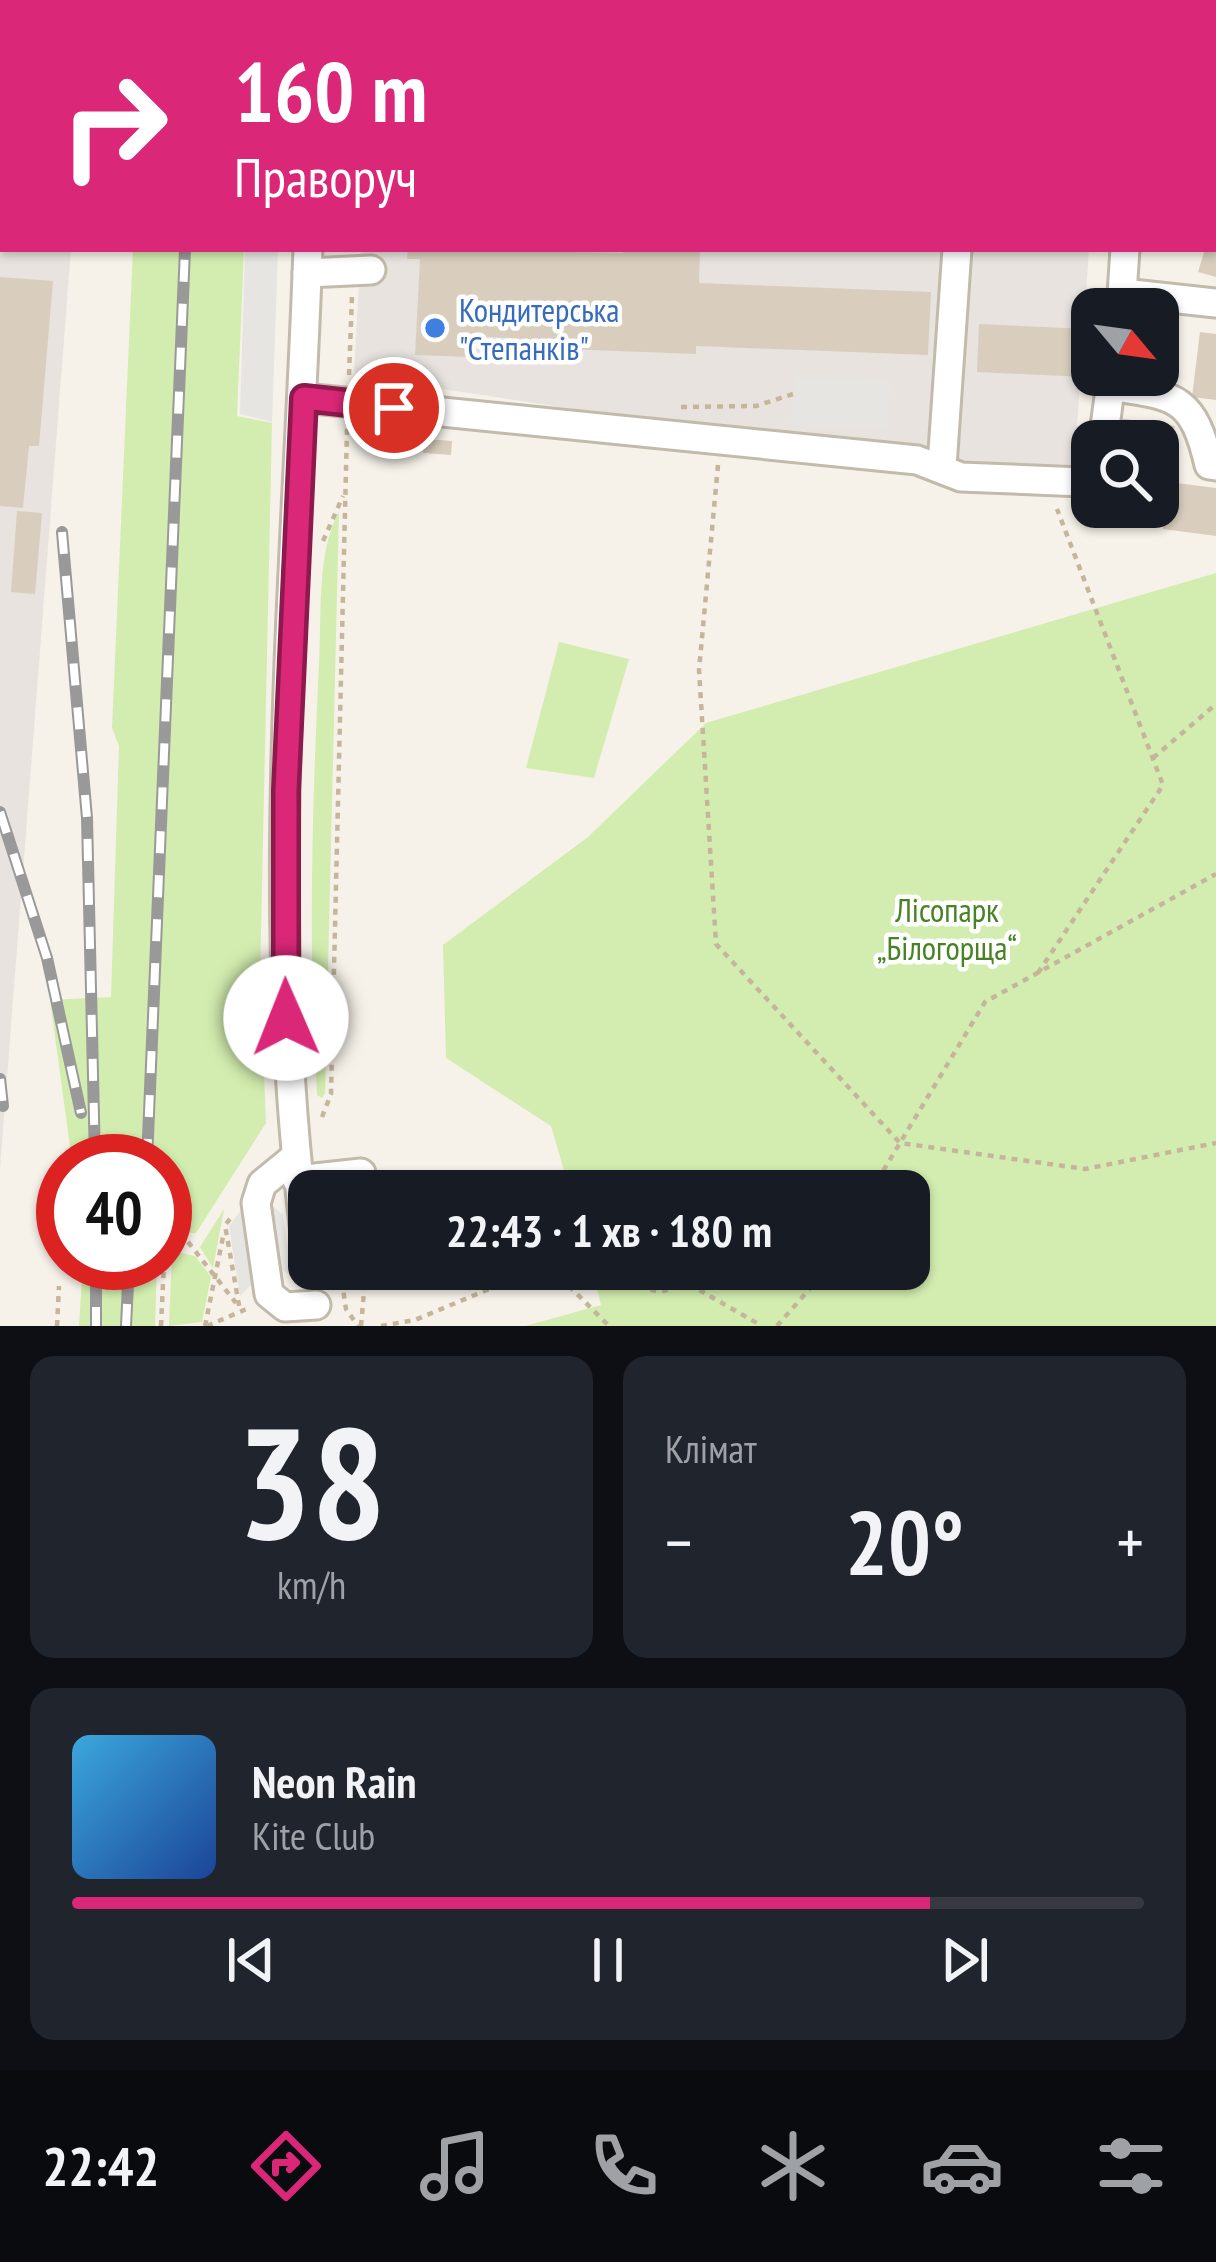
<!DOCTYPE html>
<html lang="uk">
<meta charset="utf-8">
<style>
:root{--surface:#171b24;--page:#20242c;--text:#f1f3f6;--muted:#9ea1a6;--line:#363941;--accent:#db2777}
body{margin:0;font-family:"PT Sans Narrow",sans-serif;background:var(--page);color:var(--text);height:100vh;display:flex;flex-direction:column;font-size:45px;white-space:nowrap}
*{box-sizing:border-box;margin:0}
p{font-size:39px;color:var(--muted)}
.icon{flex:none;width:66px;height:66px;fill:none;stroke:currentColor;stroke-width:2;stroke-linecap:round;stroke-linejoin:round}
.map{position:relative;height:1326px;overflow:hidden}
.details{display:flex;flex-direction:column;gap:30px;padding:30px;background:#0d0f14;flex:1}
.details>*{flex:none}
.banner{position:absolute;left:0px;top:0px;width:1218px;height:252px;box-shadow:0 3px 9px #0004;background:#db2777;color:#fff;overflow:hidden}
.needle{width:78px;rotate:119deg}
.fabs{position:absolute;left:1071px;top:288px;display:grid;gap:24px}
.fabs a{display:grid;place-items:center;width:108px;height:108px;border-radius:24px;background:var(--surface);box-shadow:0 3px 9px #0004;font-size:60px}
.speed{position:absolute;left:36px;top:1134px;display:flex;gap:24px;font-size:60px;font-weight:700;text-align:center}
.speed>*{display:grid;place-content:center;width:156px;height:156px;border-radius:50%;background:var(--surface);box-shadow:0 3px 9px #0004;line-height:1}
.speed .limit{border:18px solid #d22;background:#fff;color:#111}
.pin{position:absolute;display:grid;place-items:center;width:102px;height:102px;color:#fff;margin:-51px;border:6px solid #fff;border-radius:50%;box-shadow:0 3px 12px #0007}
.me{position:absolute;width:132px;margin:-66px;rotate:359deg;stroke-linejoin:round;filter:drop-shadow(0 0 9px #0008)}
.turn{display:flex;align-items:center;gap:42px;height:252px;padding:0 36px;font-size:54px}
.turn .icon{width:156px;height:156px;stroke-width:2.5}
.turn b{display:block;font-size:84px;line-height:102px}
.big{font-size:90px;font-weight:700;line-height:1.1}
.details .widget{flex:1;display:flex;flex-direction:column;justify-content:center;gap:18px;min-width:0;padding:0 42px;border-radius:24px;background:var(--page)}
.details .dial{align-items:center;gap:0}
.dial b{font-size:156px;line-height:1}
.song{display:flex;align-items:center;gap:36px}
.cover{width:144px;height:144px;border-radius:18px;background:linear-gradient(135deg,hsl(200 70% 55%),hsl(220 70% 35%))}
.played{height:12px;border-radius:6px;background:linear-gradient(90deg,var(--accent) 80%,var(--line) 80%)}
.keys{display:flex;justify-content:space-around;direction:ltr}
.heat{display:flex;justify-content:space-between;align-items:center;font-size:66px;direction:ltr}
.details .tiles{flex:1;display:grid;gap:30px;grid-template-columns:1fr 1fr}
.widget:last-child{grid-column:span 2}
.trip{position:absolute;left:288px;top:1170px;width:642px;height:120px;border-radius:24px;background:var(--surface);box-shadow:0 3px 9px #0004;font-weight:700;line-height:120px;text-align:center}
.tab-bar{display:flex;height:192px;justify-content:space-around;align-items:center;background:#090b0e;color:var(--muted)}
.tab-bar .icon{width:84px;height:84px}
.tab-bar .current{color:var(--accent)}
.tab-bar b{font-size:54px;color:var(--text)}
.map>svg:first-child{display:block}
.industrial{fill:#e8e3de}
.green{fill:#d2edaf}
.parking{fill:#e7e5e1}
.building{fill:#d9cebe}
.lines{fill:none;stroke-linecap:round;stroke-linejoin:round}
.minor-casing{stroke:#c2baab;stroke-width:33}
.path{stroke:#c5b69b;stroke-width:4.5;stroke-dasharray:6 6;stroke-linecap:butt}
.minor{stroke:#fff;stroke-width:27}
.rail-casing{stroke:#999;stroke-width:12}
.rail{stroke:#fff;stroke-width:8;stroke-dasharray:22;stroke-linecap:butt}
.route-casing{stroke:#8e194d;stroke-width:30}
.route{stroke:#db2777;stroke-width:21}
.shop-dot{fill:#3f7fe0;stroke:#fff;stroke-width:4.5}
.labels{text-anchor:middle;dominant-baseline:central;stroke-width:9;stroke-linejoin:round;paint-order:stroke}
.shop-label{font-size:33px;fill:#366cbe;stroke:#fff;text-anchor:start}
.park-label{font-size:33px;fill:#498224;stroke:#fff}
</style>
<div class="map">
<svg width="1216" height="1326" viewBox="0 0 1216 1326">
<rect width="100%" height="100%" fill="#f6f2e9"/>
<!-- industrial -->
<g class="industrial">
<path d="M0 0H88L3 3V249H71L0 1169Z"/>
<path d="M374 0H1107L373 3Z"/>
<path d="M361 249H1089L1073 485 364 377 354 371Z"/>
</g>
<!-- green -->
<g class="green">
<path d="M133 249H244L237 416 272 423 260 980 266 1123 196 1233 165 1232V1161H72L50 1000 111 997 119 746 112 728Z"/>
<path d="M339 511 325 1093 322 1098 317 1095C308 951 312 809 319 664 322 615 316 555 339 511Z"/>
<path d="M1216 573V1326H525L601 1305 592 1269H909V1191H570L551 1126 446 1058 443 945 588 837 706 723Z"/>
<path d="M559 642 629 659 594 778 526 768Z"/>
<path d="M224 1209 213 1268 200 1247Z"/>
<path d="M172 1251 195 1256 211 1277 202 1322 169 1326Z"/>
<path d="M83 1263H157L155 1326H79Z"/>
</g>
<!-- parking -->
<g class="parking">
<path d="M245 249H278L272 422 240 414Z"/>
<path d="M794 377 890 382 887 430 791 425Z"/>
<path d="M265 1199 283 1215 292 1277 273 1263 240 1296 229 1226 247 1202Z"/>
</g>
<!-- building -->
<g class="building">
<path d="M408 249 623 253V249H700L699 283 931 292 928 355 696 346V354L512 347V338L471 336 470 357 415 355 420 259H407Z"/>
<path d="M1205 249H1216V277L1198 272Z"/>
<path d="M0 277 53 281 39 446H29L23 508 0 506Z"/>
<path d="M979 324 1087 329 1085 377 977 372Z"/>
<path d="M1200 332 1216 334V400L1192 397Z"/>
<path d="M1118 418 1175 426 1171 444 1113 441Z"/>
<path d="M424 439 452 441 451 455 423 453Z"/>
<path d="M1169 482 1216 488V536L1163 529Z"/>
<path d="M17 511 42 513 35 594 11 592Z"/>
</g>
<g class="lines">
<!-- minor casing -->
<g class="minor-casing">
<g id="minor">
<path d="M315 3V0"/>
<path d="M393 3V0"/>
<path d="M605 3V0"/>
<path d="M918 3V0"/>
<path d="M1134 3V0"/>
<path d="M308 249C296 586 261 927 309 1262"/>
<path d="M307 273 371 270"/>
<path d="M1123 293 1216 303"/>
<path d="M1121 309 1125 249"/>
<path d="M1110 386C1176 396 1193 396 1209 465L1216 466"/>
<path d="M304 398 917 460 961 477 1082 482 1092 476"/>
<path d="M1103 441 1112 375"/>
<path d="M942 466 957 249"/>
<path d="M295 1157 262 1184 256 1203 269 1294 285 1307 316 1305"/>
<path d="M297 1180 361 1173"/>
</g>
</g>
<!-- path -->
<g class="path">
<path d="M349 375 352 296"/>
<path d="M681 407 756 406 793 394"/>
<path d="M718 465 699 670 716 944 900 1143 1085 1169 1216 1143"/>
<path d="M323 541 343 496"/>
<path d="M1153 758 1216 704"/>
<path d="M1038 973 1163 785 1057 509"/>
<path d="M322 1117 331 1094 347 428"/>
<path d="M387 1182 415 1191"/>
<path d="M871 1191 985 1002 1216 874"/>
<path d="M230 1219 225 1225 240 1311"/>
<path d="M188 1242 236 1303"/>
<path d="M340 1269 346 1309 358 1326"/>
<path d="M552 1269 609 1326"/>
<path d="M569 1269 660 1292 740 1269"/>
<path d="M689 1284 762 1326"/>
<path d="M57 1326 59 1286"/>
<path d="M161 1326 164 1263"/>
<path d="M205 1326 224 1232"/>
<path d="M207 1326 251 1307"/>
<path d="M361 1326 366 1269"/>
<path d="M381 1326 415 1320 537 1269"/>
<path d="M777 1326 827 1269"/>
</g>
<!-- minor -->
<use href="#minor" class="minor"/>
<!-- rail casing -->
<g class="rail-casing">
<g id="rail">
<path d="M196 3V0"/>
<path d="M62 532 87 818 95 1161"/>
<path d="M0 812 47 958 81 1113"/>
<path d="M0 1079 3 1106"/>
<path d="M147 1161 185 249"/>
<path d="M96 1263V1326"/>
<path d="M126 1326 129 1263"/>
</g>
</g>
<!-- rail -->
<use href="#rail" class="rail"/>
</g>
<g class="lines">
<!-- route casing -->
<g class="route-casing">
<path id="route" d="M286 1018V790L304 398 394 408"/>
</g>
<!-- route -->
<use href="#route" class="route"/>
</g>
<!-- markers -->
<circle class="shop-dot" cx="435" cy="328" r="12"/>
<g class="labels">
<!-- shop labels -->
<g class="shop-label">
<text x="459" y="309">Кондитерська<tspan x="459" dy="38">"Степанків"</tspan></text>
</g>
<!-- park labels -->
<g class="park-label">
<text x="947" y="909">Лісопарк<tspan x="947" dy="38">„Білогорща“</tspan></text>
</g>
</g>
</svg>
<div class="fabs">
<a><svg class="needle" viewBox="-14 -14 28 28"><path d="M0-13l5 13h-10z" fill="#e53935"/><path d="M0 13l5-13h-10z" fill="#9ea1a6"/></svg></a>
<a><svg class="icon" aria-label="search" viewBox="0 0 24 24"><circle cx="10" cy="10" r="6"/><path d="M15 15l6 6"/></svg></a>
</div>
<div class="speed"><div class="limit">40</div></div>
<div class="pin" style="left:394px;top:408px;background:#d93025"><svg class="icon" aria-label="arrive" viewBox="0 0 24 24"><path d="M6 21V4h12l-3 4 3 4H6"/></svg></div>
<svg class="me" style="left:286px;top:1018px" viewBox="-20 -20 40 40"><circle r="19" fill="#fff"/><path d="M0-13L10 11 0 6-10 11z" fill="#db2777"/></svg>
<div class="trip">22:43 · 1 хв · 180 m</div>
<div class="banner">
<div class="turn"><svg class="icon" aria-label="right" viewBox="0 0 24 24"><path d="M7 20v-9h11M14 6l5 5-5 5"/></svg><div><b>160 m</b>Праворуч</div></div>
</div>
</div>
<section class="details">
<div class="tiles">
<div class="widget dial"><b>38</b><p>km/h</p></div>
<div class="widget"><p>Клімат</p>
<div class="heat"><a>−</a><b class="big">20°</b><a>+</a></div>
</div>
<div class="widget">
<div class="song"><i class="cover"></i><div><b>Neon Rain</b><p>Kite Club</p></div></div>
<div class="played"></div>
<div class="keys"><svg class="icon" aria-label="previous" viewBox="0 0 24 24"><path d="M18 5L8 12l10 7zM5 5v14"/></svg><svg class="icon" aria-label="pause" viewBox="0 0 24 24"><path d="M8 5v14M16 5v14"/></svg><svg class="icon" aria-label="next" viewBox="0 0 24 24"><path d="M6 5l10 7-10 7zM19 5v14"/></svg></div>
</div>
</div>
</section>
<nav class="tab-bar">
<b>22:42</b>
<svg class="icon current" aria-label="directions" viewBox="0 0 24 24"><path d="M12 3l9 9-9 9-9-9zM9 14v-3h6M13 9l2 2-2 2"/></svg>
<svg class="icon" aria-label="music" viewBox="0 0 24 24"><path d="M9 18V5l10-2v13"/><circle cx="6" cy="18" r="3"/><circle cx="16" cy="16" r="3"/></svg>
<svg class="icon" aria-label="phone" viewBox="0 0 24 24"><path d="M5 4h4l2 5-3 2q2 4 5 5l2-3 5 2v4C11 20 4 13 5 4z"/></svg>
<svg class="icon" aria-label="climate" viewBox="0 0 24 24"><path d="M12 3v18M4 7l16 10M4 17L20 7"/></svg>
<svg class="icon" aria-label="car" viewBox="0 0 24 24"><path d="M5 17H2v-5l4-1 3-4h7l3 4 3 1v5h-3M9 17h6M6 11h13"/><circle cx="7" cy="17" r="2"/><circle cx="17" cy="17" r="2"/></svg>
<svg class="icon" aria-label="filters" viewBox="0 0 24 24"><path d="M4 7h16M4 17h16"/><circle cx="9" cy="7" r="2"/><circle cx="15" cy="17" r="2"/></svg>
</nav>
